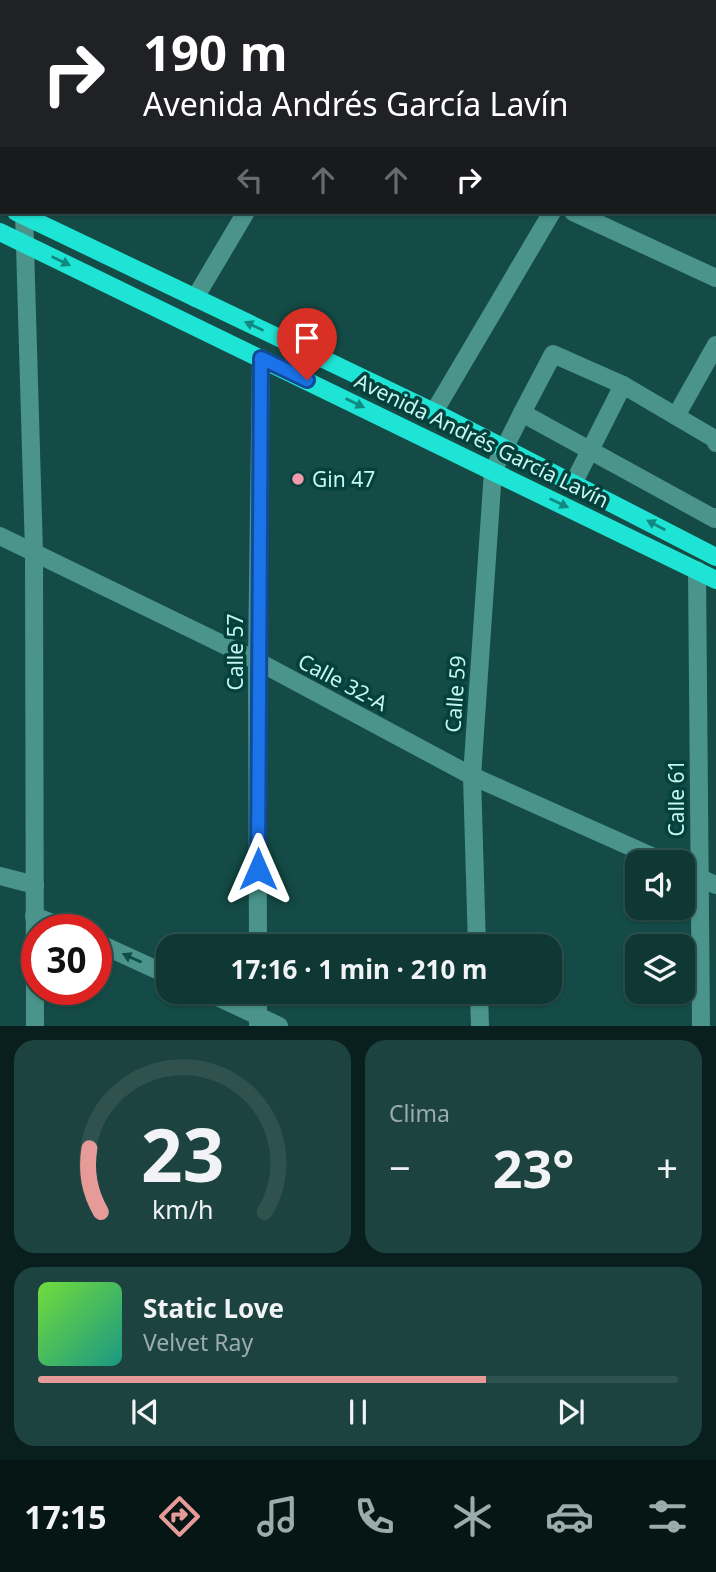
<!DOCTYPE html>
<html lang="es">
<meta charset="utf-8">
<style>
:root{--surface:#0f3834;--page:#1d4340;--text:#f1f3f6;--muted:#9bacac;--line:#2f524f;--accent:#e69b98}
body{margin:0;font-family:"Noto Sans",sans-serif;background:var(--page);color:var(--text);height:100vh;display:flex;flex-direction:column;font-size:26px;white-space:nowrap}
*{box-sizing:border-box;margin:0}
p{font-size:23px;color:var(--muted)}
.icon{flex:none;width:38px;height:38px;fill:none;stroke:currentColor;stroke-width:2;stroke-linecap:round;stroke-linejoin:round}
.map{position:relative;height:1026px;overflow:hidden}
.drawer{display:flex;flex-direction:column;gap:14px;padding:14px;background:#081f1d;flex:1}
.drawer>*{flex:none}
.banner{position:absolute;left:0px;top:0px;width:718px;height:214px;box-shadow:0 2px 5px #0004,0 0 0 2px var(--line);background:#202124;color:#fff;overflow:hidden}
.tools{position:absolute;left:625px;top:850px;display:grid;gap:14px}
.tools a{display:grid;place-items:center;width:70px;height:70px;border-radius:14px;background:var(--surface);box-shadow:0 2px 5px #0004,0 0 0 2px var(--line);font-size:35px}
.speed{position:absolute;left:21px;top:914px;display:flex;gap:14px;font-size:35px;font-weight:700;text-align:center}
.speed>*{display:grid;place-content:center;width:91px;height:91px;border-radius:50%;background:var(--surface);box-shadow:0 2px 5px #0004,0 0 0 2px var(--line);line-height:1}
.speed .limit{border:10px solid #d22;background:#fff;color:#111}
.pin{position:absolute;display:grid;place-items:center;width:60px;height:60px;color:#fff;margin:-72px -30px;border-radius:50% 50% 50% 0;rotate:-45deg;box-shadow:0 0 7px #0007}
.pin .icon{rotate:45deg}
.me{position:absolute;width:77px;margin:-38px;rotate:0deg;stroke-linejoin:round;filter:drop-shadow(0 0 5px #0008)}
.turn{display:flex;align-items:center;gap:24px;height:147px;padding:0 28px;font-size:32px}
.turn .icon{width:91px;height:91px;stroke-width:2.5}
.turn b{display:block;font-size:49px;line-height:60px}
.lanes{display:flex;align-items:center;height:66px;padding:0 28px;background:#0003;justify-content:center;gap:35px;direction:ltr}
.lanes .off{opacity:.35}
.big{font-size:52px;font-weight:700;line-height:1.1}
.drawer .widget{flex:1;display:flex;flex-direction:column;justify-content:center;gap:10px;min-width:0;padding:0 24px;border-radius:21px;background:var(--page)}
.drawer .dial{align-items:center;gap:0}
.dial svg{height:182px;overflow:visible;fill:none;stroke:var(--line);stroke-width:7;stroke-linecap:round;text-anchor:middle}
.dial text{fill:var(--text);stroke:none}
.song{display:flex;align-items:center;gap:21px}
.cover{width:84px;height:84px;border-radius:10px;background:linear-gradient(135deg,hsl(100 70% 55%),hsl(170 70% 35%))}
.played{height:7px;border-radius:4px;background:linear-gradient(90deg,var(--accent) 70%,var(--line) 70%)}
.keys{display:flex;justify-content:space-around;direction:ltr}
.heat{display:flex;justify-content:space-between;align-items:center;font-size:38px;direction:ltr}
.drawer .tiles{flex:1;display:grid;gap:14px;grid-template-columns:1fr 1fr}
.widget:last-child{grid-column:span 2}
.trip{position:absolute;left:156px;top:934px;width:406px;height:70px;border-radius:21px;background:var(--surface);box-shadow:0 2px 5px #0004,0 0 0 2px var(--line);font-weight:700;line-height:70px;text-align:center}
.dock{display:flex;height:112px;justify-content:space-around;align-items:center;background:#061615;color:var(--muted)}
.dock .icon{width:49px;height:49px}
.dock .current{color:var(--accent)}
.dock b{font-size:32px;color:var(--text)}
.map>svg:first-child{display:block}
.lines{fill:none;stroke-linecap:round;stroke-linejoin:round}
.minor{stroke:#4a948c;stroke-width:18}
.major{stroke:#1ee4d5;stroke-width:18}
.oneway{fill:#108a81}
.oneway2{fill:#0e4d48}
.route-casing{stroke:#114b97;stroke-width:18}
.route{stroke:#1a73e8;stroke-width:12}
.poi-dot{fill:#f29aad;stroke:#04413c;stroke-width:2.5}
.labels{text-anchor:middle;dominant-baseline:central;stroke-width:7;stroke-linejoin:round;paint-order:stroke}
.street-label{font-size:21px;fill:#c8f6f0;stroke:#04413c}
.poi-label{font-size:21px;fill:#c8f6f0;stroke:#04413c;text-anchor:start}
</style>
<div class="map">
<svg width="716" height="1026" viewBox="0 0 716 1026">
<rect width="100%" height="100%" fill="#144b46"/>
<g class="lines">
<!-- minor -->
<g class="minor">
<path d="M147 0 150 2"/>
<path d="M709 0V2"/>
<path d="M69 2 70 0"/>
<path d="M371 2 372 0"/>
<path d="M716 51V53"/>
<path d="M0 115 2 112"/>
<path d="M24 212 34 552 35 1026"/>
<path d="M573 212 716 278"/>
<path d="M195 298 246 212"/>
<path d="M434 412 552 212"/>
<path d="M676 416 716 345"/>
<path d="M716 443 715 439 623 385 553 354 522 413 715 519 716 517"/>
<path d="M574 482 623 385"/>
<path d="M0 536 257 661 472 776 667 863"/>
<path d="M697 570 701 1026"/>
<path d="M682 870 716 885"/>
<path d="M0 876 35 885"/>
<path d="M34 916 68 929"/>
<path d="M96 942 168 975"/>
<path d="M258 947 257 661 261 358"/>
<path d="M477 947 472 776 493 471 522 413"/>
<path d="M207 992 279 1026"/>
<path d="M479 992 480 1026"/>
<path d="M258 1026V992"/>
</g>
<!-- major -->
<g class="major">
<path d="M0 204 2 205"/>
<path d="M16 212 434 412 716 557"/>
<path d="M0 232 716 580"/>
</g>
</g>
<!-- one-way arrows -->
<defs><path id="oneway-solid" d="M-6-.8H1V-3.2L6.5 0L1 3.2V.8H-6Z" transform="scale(1.75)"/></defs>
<g class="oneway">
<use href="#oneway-solid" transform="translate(61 261) rotate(26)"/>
<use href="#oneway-solid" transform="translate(254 326) rotate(-155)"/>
<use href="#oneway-solid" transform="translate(355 403) rotate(26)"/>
<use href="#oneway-solid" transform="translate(559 503) rotate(26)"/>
<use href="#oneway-solid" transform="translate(656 525) rotate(-152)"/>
</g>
<use class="oneway2" href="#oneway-solid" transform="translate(132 958) rotate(-156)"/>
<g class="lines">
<!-- route casing -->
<g class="route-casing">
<path id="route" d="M258 869 261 358 307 380"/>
</g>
<!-- route -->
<use href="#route" class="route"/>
</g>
<!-- markers -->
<circle class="poi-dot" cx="298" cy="479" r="7"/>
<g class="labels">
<!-- street labels -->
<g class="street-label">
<text transform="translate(482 440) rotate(26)">Avenida Andrés García Lavín</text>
<text transform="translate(235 652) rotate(-90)">Calle 57</text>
<text transform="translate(343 682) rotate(28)">Calle 32-A</text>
<text transform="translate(455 694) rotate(-86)">Calle 59</text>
<text transform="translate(676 798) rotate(-90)">Calle 61</text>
</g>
<!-- poi labels -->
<g class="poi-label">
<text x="312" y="479">Gin 47</text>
</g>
</g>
</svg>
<div class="tools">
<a><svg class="icon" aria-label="sound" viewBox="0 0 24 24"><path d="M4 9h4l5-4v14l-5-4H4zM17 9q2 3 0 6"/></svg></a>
<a><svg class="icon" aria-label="layers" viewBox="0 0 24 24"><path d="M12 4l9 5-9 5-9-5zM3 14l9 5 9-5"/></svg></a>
</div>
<div class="speed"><div class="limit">30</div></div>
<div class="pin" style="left:307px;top:380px;background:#d93025"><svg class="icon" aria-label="arrive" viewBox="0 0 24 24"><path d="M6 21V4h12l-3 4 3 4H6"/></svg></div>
<svg class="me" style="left:258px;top:869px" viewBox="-20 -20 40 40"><path d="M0-17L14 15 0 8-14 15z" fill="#1a73e8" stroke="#fff" stroke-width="4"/></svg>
<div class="trip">17:16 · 1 min · 210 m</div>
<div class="banner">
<div class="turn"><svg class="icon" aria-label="right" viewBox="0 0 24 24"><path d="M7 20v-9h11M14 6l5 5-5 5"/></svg><div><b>190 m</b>Avenida Andrés García Lavín</div></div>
<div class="lanes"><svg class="icon off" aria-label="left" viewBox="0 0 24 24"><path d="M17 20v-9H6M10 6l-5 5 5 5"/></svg><svg class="icon off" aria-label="ahead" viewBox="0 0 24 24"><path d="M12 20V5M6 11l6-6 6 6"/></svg><svg class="icon off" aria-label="ahead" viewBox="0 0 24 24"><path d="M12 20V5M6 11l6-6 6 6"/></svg><svg class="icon" aria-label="right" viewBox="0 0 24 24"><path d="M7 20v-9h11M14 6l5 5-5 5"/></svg></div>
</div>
</div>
<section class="drawer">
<div class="tiles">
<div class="widget dial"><svg viewBox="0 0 100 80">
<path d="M14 69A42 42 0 1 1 86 69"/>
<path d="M14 69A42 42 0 0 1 9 41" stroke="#e69b98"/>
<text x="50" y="56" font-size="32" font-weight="700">23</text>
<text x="50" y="72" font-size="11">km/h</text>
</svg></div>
<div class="widget"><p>Clima</p>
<div class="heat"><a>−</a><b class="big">23°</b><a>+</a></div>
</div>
<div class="widget">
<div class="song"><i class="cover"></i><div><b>Static Love</b><p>Velvet Ray</p></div></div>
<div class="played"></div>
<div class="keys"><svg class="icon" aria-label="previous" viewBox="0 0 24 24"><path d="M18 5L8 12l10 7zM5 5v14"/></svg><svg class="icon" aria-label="pause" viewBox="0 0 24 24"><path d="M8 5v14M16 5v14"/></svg><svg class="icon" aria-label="next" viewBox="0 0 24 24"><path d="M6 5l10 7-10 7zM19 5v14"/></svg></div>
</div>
</div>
</section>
<nav class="dock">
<b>17:15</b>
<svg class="icon current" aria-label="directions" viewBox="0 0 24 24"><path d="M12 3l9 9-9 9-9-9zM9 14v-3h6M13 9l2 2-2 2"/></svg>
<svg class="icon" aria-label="music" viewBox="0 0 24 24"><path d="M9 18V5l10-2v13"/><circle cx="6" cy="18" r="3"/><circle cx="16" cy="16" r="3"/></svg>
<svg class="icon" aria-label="phone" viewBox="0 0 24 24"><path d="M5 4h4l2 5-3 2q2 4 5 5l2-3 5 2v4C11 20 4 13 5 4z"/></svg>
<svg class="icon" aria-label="climate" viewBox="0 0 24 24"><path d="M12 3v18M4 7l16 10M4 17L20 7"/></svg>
<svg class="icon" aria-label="car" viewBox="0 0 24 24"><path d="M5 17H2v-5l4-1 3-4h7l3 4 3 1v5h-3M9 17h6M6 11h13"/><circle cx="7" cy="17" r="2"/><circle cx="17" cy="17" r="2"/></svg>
<svg class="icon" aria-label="filters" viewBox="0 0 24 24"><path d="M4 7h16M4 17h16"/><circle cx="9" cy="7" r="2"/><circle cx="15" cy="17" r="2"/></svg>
</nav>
